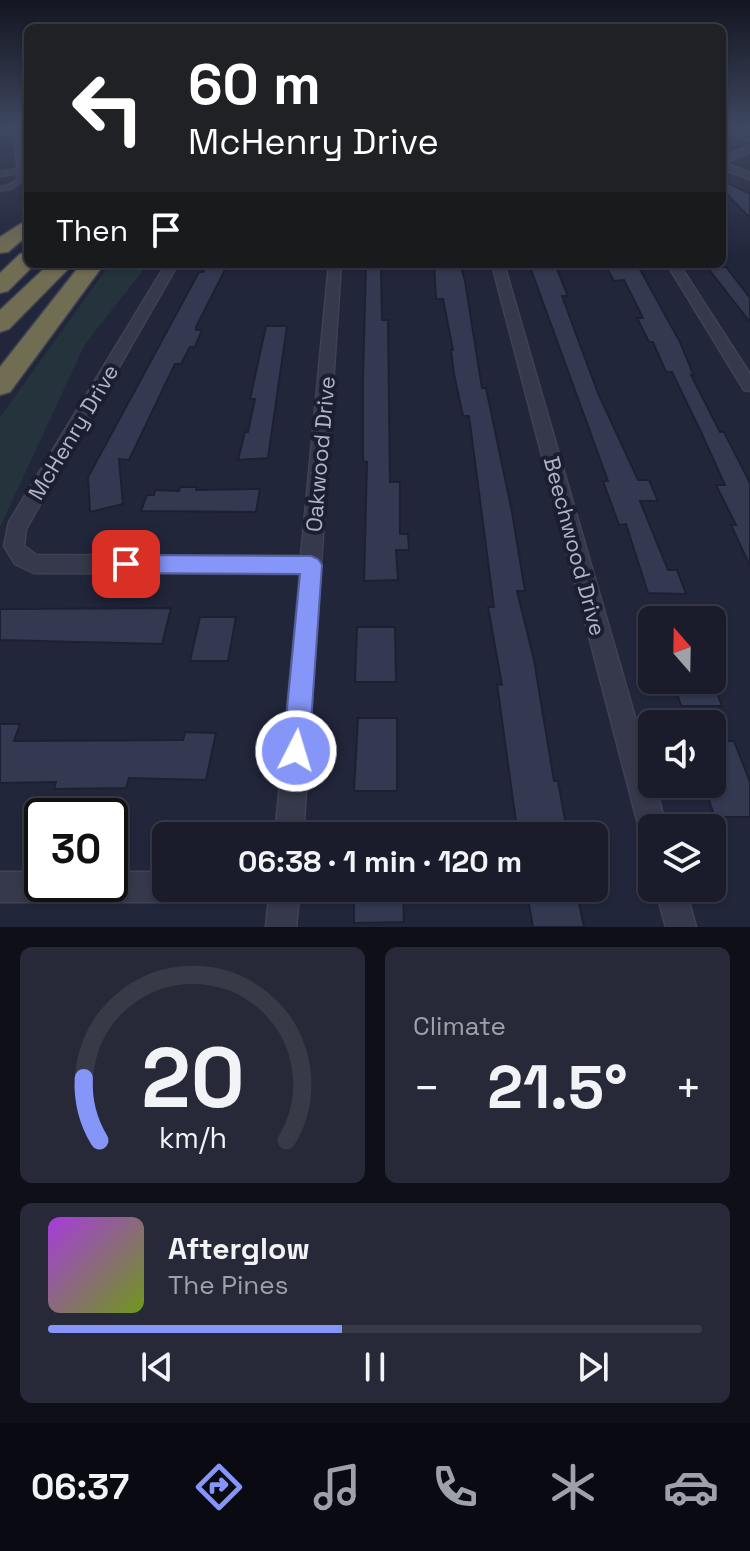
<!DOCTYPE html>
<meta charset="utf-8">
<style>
:root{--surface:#1a1c2c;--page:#272938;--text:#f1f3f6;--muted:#9fa1a9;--line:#383a48;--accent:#8595f8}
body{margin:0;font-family:"Space Grotesk",sans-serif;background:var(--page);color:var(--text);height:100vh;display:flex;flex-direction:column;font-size:30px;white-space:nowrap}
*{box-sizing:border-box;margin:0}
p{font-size:26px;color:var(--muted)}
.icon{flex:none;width:44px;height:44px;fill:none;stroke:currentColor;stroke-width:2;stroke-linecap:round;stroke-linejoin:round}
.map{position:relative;height:927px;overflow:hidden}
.panel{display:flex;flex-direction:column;gap:20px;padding:20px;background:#0e0f18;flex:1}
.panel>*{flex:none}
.top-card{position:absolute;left:24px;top:24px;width:702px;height:244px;border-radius:12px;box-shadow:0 2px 6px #0004,0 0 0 2px var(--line);background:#202124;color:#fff;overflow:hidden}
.needle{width:52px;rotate:340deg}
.controls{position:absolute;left:638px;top:606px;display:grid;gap:16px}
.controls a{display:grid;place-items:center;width:88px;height:88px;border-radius:12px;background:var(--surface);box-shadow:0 2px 6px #0004,0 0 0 2px var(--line);font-size:40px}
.speed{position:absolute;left:24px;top:798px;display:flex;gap:16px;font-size:40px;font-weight:700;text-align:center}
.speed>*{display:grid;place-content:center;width:104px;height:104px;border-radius:50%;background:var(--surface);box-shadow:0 2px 6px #0004,0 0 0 2px var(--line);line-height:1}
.speed .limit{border:4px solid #111;border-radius:12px;background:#fff;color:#111}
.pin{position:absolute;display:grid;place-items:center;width:68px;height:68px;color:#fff;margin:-34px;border-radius:16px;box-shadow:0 4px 12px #0006}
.me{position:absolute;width:88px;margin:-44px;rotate:5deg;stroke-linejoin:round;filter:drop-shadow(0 0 6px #0008)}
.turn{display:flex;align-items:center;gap:28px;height:168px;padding:0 32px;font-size:36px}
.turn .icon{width:104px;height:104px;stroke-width:2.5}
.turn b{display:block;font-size:56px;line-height:68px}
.then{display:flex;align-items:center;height:76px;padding:0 32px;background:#0003;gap:16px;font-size:30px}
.big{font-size:60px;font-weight:600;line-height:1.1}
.panel .card{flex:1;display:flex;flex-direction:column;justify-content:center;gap:12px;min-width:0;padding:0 28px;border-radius:12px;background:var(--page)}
.panel .dial{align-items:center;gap:0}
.dial svg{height:208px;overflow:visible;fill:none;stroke:var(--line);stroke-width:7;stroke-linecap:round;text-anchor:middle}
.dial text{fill:var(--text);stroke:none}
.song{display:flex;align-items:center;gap:24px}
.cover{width:96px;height:96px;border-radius:12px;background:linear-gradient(135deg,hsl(280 70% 55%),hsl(80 70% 35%))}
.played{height:8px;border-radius:4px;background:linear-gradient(90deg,var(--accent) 45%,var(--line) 45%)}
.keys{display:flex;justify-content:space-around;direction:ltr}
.heat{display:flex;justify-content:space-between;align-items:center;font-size:44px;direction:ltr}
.panel .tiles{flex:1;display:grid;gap:20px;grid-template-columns:1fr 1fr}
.card:last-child{grid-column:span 2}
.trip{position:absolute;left:152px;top:822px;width:456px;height:80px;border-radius:12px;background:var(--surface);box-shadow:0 2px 6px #0004,0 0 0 2px var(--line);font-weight:600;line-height:80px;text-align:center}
.tab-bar{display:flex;height:128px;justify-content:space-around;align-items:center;background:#0a0b12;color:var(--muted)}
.tab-bar .icon{width:56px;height:56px}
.tab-bar .on{color:var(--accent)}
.tab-bar b{font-size:36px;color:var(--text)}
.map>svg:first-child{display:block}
.green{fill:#24333c}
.building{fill:#343952;stroke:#1d2032;stroke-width:2}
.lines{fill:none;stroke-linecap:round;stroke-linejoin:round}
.lane-casing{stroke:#3f4254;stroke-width:7}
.street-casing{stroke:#3f4254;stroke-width:3}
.highway-casing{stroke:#3e4153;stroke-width:3}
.lane{stroke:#36394b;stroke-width:5}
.street{fill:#36394b;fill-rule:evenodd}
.highway{fill:#716d53;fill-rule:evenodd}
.route{fill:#8595f8;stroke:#5661a1;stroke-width:2}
.labels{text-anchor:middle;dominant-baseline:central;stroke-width:8;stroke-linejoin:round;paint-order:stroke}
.street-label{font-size:22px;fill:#b1b4c7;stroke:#1b1e30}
</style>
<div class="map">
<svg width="750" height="927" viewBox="0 0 750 927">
<rect width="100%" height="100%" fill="#22263b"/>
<!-- green -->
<path class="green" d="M110 264H148L85 344 0 527V417Z"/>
<!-- building -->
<g class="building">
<path d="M722 180 750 194V218L722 189Z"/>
<path d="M207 264H228L196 327V330H202L195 347H190L181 364H175L129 460 119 459 123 504 90 512 88 477 199 272H203Z"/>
<path d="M366 264H381L382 320H388L390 482H400V534H408L409 550H396L398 580 364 581 367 462 363 461V375Z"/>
<path d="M434 264H460L465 281 482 388H486L512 512 525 591H517L534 660 554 781H558L568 836H518L497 684 502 685 488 607H494L469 416H463L454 374 451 350H453L443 299H436Z"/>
<path d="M529 264H555L568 296H562L598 393 638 480H649L658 501H640L668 570H677L686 594 648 593 626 524 619 525 603 481H608Z"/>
<path d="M637 264 680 342 694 376 691 375 720 432H724L750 483V566L731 525H736L716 485H725L701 432 672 372H666L653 342H649L637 318H643L624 280 614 281 605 265Z"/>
<path d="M707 267H726L750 298V322Z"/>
<path d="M266 326H287L268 458 238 460 245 432H248L255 399H250Z"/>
<path d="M180 487H197L196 490 260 489 256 512 141 511 147 495H154L155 490 179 491Z"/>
<path d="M171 608 162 644 0 640V609Z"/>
<path d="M200 617H236L228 661H190Z"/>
<path d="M357 627H395L396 682H355Z"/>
<path d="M673 680H712L722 706H681Z"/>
<path d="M358 718H397V791H354Z"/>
<path d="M0 724H20L14 741 183 740 185 732 216 733 206 780 129 778 126 788 54 789 56 782 0 783Z"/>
<path d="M712 741H734L750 782V817H715L703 784H712Z"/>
<path d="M354 888H403L404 922 354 923Z"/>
<path d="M578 898 584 927H533L528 899Z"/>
</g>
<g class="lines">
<!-- lane casing -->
<g class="lane-casing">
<g id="lane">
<path d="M0 132H16"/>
<path d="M0 174 24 170"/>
<path d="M0 189 10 187 21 179 15 127"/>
</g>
</g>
<!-- street casing -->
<g class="street-casing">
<g id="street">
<path d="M722 127 750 135V141L722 130Z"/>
<path d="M750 146V152L724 163 750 173V179L722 169V157Z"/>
<path d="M166 264H178L26 529 24 546 36 555 301 556 329 264H341L303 836H275L300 574 34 573 15 564 4 546 9 522Z"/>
<path d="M492 264H504L667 828H652V842L643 838 639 828Z"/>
<path d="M667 264H679L750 374V391L744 390Z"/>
<path d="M0 872H42V884H110V872H166V888H180L176 897 166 902H0Z"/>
<path d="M270 888H300L296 927H266Z"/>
<path d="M655 888H685L696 927H666Z"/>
</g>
</g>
<!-- highway casing -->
<g class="highway-casing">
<g id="highway">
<path d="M28 219V235L8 252 0 253V237Z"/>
<path d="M28 252V264H35L8 291 0 293V273L20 254Z"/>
<path d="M49 264H73L9 329 0 332V310Z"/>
<path d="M81 264H104L10 392 0 395V367Z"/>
</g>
</g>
<!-- lane -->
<use href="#lane" class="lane"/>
<!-- street -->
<use href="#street" class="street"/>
<!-- highway -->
<use href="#highway" class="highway"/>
</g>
<!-- sky -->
<linearGradient id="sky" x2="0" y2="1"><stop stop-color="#131520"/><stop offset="0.49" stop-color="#3e4760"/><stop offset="1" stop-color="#3e4760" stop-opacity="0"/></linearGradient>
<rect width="750" height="257" fill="url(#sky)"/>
<!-- route -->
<path class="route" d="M126 555 311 556 318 559 322 565 309 751 305 760 296 764 287 760 283 751 300 574 126 573 119 570 116 564 119 558Z"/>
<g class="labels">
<!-- street labels -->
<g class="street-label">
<text transform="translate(73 432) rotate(-59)">McHenry Drive</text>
<text transform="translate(320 454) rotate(-85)">Oakwood Drive</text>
<text transform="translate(575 546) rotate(75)">Beechwood Drive</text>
</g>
</g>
</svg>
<div class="controls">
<a><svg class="needle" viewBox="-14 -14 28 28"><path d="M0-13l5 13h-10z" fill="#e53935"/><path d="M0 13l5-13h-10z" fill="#9fa1a9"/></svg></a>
<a><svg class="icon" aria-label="sound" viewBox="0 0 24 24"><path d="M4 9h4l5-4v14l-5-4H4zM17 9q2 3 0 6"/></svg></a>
<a><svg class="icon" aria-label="layers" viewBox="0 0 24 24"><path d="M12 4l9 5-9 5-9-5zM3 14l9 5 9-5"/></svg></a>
</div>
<div class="speed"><div class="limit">30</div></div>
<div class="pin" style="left:126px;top:564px;background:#d93025"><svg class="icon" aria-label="arrive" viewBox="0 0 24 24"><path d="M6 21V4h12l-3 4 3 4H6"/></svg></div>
<svg class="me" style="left:296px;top:751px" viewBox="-20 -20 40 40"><circle r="17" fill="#8595f8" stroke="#fff" stroke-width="3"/><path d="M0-11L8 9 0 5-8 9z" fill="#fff"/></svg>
<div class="trip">06:38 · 1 min · 120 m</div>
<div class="top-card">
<div class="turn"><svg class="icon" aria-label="left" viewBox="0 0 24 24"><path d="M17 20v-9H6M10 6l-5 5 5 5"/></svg><div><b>60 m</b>McHenry Drive</div></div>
<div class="then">Then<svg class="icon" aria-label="arrive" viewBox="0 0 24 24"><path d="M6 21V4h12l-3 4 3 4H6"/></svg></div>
</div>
</div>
<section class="panel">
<div class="tiles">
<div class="card dial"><svg viewBox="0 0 100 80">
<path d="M14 69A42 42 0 1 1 86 69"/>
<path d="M14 69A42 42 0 0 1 8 45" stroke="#8595f8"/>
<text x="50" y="56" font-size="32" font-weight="700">20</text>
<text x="50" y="72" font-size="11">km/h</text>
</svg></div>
<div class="card"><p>Climate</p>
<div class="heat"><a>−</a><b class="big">21.5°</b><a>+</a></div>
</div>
<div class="card">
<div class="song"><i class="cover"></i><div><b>Afterglow</b><p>The Pines</p></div></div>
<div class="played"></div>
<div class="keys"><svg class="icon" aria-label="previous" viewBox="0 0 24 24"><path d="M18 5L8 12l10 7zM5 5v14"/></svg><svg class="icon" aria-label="pause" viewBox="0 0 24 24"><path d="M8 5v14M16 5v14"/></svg><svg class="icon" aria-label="next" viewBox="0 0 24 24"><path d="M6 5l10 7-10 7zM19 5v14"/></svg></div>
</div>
</div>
</section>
<nav class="tab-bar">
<b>06:37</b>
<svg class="icon on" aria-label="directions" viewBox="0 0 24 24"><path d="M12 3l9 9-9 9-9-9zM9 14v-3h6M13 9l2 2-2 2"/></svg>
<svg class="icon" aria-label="music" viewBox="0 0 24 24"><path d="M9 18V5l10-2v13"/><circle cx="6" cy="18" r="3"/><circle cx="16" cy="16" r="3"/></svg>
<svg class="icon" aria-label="phone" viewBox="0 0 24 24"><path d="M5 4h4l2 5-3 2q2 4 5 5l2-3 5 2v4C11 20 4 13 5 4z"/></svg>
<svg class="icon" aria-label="climate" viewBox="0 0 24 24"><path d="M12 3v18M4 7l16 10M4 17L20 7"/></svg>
<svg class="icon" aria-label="car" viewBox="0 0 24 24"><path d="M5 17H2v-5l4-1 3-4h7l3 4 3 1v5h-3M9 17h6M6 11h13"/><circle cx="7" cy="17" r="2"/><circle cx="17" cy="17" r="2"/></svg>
</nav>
